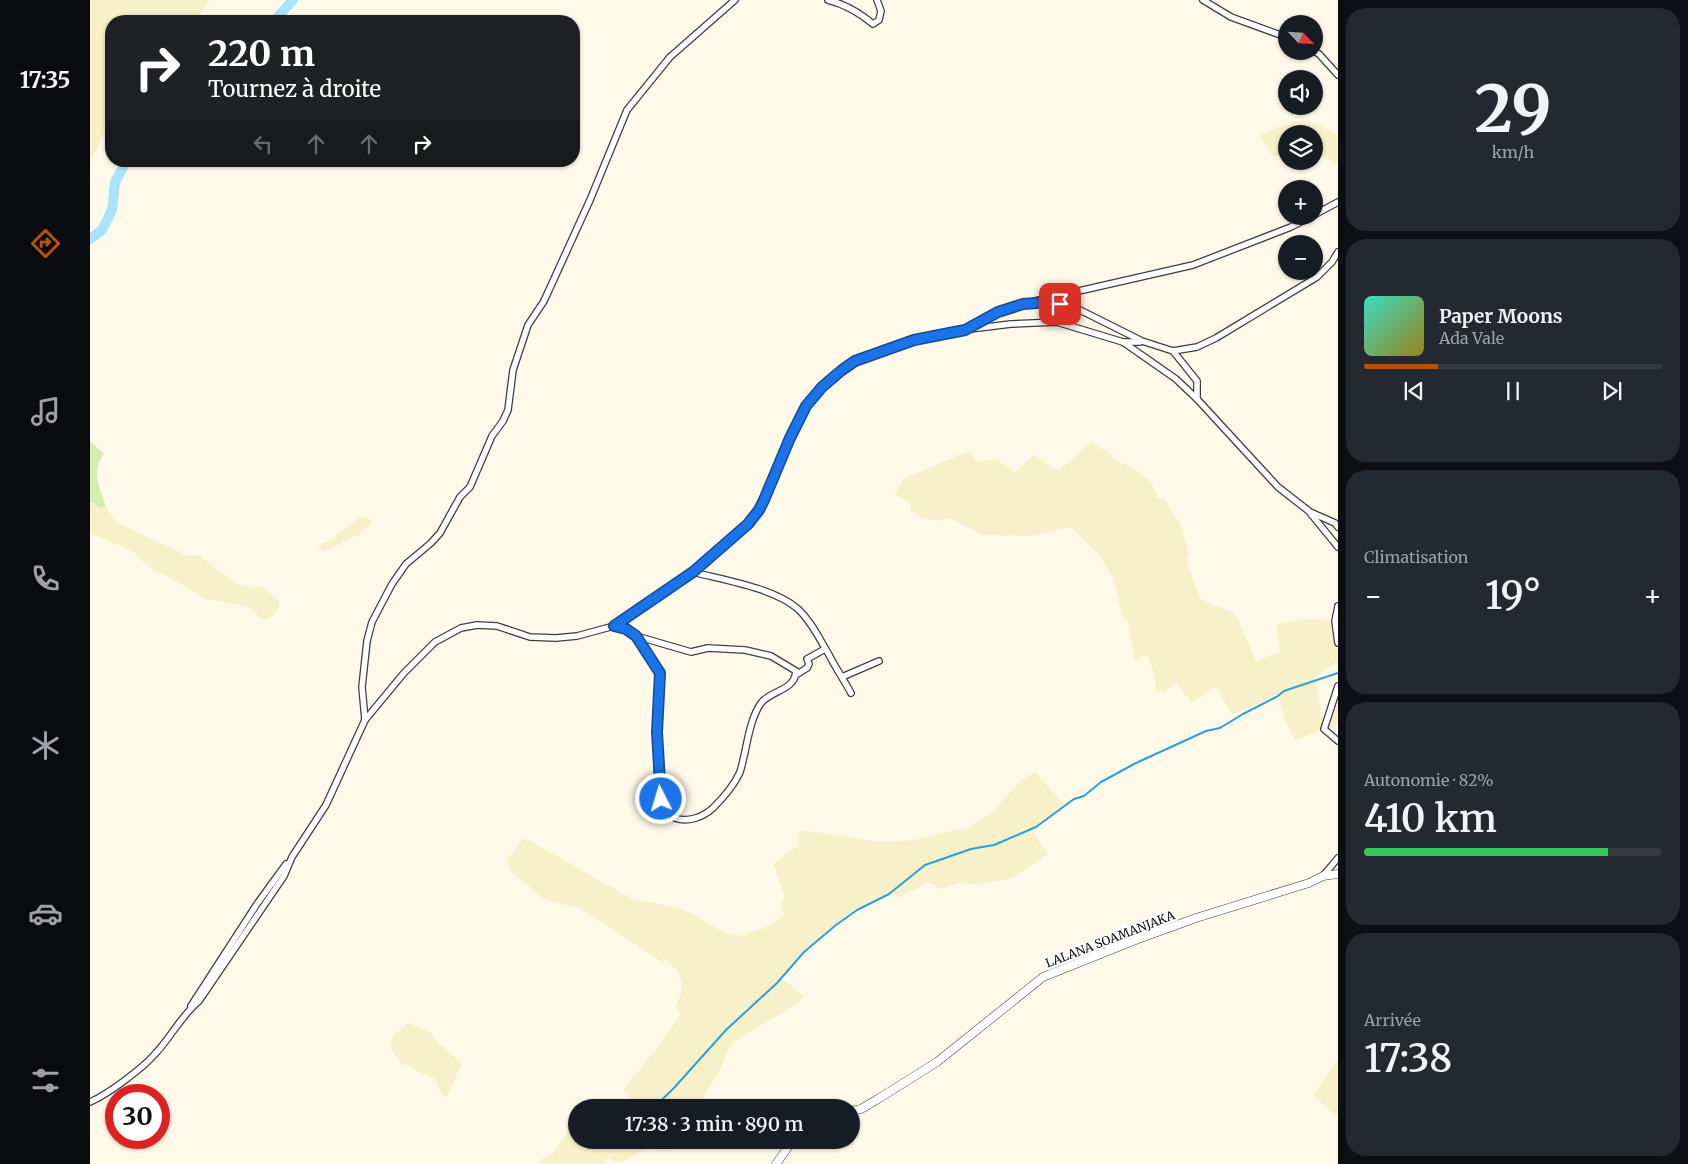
<!DOCTYPE html>
<html lang="fr">
<meta charset="utf-8">
<style>
:root{--surface:#171b24;--page:#242831;--text:#f1f3f6;--muted:#9ea1a6;--line:#363941;--accent:#b45309}
body{margin:0;font-family:Merriweather,serif;background:var(--page);color:var(--text);height:100vh;display:flex;flex-direction:column;font-size:19px;white-space:nowrap}
*{box-sizing:border-box;margin:0}
p{font-size:16px;color:var(--muted)}
.icon{flex:none;width:28px;height:28px;fill:none;stroke:currentColor;stroke-width:2;stroke-linecap:round;stroke-linejoin:round}
.map{position:relative;flex:1;overflow:hidden}
.details{display:flex;flex-direction:column;gap:8px;padding:8px;background:#0d0f14;width:350px}
.details>*{flex:none}
.guide{position:absolute;left:15px;top:15px;width:475px;height:152px;border-radius:20px;box-shadow:0 1px 4px #0004;background:#202124;color:#fff;overflow:hidden}
.needle{width:32px;rotate:115deg}
.tools{position:absolute;left:1188px;top:15px;display:grid;gap:10px}
.tools a{display:grid;place-items:center;width:45px;height:45px;border-radius:50%;background:var(--surface);box-shadow:0 1px 4px #0004;font-size:25px}
.speed{position:absolute;left:15px;top:1084px;display:flex;gap:10px;font-size:25px;font-weight:700;text-align:center}
.speed>*{display:grid;place-content:center;width:65px;height:65px;border-radius:50%;background:var(--surface);box-shadow:0 1px 4px #0004;line-height:1}
.speed .limit{border:8px solid #d22;background:#fff;color:#111}
.pin{position:absolute;display:grid;place-items:center;width:42px;height:42px;color:#fff;margin:-21px;border-radius:10px;box-shadow:0 2px 8px #0006}
.me{position:absolute;width:55px;margin:-28px;rotate:355deg;stroke-linejoin:round;filter:drop-shadow(0 0 4px #0008)}
.turn{display:flex;align-items:center;gap:18px;height:105px;padding:0 20px;font-size:22px}
.turn .icon{width:65px;height:65px;stroke-width:2.5}
.turn b{display:block;font-size:35px;line-height:42px}
.lanes{display:flex;align-items:center;height:48px;padding:0 20px;background:#0003;justify-content:center;gap:25px;direction:ltr}
.lanes .off{opacity:.35}
.big{font-size:38px;font-weight:600;line-height:1.1}
.details .tile{flex:1;display:flex;flex-direction:column;justify-content:center;gap:8px;min-width:0;padding:0 18px;border-radius:20px;background:var(--page)}
.details .dial{align-items:center;gap:0}
.dial b{font-size:65px;line-height:1}
.song{display:flex;align-items:center;gap:15px}
.cover{width:60px;height:60px;border-radius:8px;background:linear-gradient(135deg,hsl(170 70% 55%),hsl(50 70% 35%))}
.played{height:5px;border-radius:2px;background:linear-gradient(90deg,var(--accent) 25%,var(--line) 25%)}
.keys{display:flex;justify-content:space-around;direction:ltr}
.heat{display:flex;justify-content:space-between;align-items:center;font-size:28px;direction:ltr}
.charge{height:8px;border-radius:4px;background:linear-gradient(90deg,#34c759 82%,var(--line) 0)}
.trip{position:absolute;left:478px;top:1099px;width:292px;height:50px;border-radius:25px;background:var(--surface);box-shadow:0 1px 4px #0004;font-weight:600;line-height:50px;text-align:center}
main{display:flex;flex:1;min-height:0}
.tabs{display:flex;flex-direction:column;width:90px;justify-content:space-around;align-items:center;background:#090b0e;color:var(--muted)}
.tabs .icon{width:35px;height:35px}
.tabs .selected{color:var(--accent)}
.tabs b{font-size:22px;color:var(--text)}
.map>svg:first-child{display:block}
.farmland{fill:#f7f0c8}
.green{fill:#d4edb0}
.lines{fill:none;stroke-linecap:round;stroke-linejoin:round}
.stream{stroke:#2aa1d9;stroke-width:2}
.river{stroke:#a9e3fc;stroke-width:10}
.minor-casing{stroke:#3e3e3e;stroke-width:8}
.tertiary-casing{stroke:#3e3e3e;stroke-width:9}
.minor{stroke:#fff;stroke-width:5.5}
.tertiary{stroke:#fff;stroke-width:8}
.route-casing{stroke:#114b97;stroke-width:12}
.route{stroke:#1a73e8;stroke-width:9}
.labels{text-anchor:middle;dominant-baseline:central;stroke-width:5;stroke-linejoin:round;paint-order:stroke}
.street-label{font-size:12px;fill:#0b0b0b;stroke:#fff}
</style>
<main>
<nav class="tabs">
<b>17:35</b>
<svg class="icon selected" aria-label="directions" viewBox="0 0 24 24"><path d="M12 3l9 9-9 9-9-9zM9 14v-3h6M13 9l2 2-2 2"/></svg>
<svg class="icon" aria-label="music" viewBox="0 0 24 24"><path d="M9 18V5l10-2v13"/><circle cx="6" cy="18" r="3"/><circle cx="16" cy="16" r="3"/></svg>
<svg class="icon" aria-label="phone" viewBox="0 0 24 24"><path d="M5 4h4l2 5-3 2q2 4 5 5l2-3 5 2v4C11 20 4 13 5 4z"/></svg>
<svg class="icon" aria-label="climate" viewBox="0 0 24 24"><path d="M12 3v18M4 7l16 10M4 17L20 7"/></svg>
<svg class="icon" aria-label="car" viewBox="0 0 24 24"><path d="M5 17H2v-5l4-1 3-4h7l3 4 3 1v5h-3M9 17h6M6 11h13"/><circle cx="7" cy="17" r="2"/><circle cx="17" cy="17" r="2"/></svg>
<svg class="icon" aria-label="filters" viewBox="0 0 24 24"><path d="M4 7h16M4 17h16"/><circle cx="9" cy="7" r="2"/><circle cx="15" cy="17" r="2"/></svg>
</nav>
<div class="map">
<svg width="1248" height="1164" viewBox="0 0 1248 1164">
<rect width="100%" height="100%" fill="#fff9ea"/>
<!-- farmland -->
<g class="farmland">
<path d="M0 0H120L105 21H21V119L0 163Z"/>
<path d="M1203 121H1219L1242 131 1248 138V166L1224 149V134H1196V153L1183 157 1169 136Z"/>
<path d="M1001 442 1015 450 1027 461 1042 467 1061 482 1068 498 1074 499 1089 522 1099 553 1097 564 1110 598 1118 603 1145 613 1166 661 1190 652 1186 625 1213 619H1231L1240 620 1246 644 1248 661 1225 677 1232 719V726L1226 732 1205 740 1195 721 1189 695 1186 694 1157 709 1142 714 1126 687 1101 703 1086 682 1075 692H1066L1065 677 1058 657 1054 655 1046 661 1044 658 1038 621 1033 618 1023 578 1009 555 981 527 942 536 892 535 860 518 847 521 837 518 833 519 821 511V503L805 495 813 479 879 451 887 462 906 459 925 472 943 455 969 471Z"/>
<path d="M0 501 10 508 16 507 26 522 95 555 110 556 145 583 163 588 171 586 189 600V607L183 616 174 620 156 606 113 598 86 581 61 568 43 552 20 541 0 534Z"/>
<path d="M274 516 280 519 282 524 268 535 234 551 228 546 244 538 267 519Z"/>
<path d="M1248 693V725L1242 728 1239 725 1240 718Z"/>
<path d="M946 772 974 805 942 831 958 854 922 878 889 885 869 883 852 889 837 882 809 898 801 892 764 909 710 954 690 977 714 996 709 1003 645 1041 636 1054 630 1071 607 1107H550L533 1090 562 1054 590 1015 586 1007 591 993 592 982 587 970 576 960 573 963 523 929 486 907 456 900 447 894 438 885 427 878 420 871 417 860 431 841 435 838 540 898 591 909 605 915 631 931 648 936 676 927 694 915 691 905 695 896 683 864 709 845 708 833 713 830 788 842 826 840 850 833 877 828 901 814 929 781Z"/>
<path d="M318 1023 340 1032 349 1044 370 1061 371 1064 357 1098 352 1095 345 1078 330 1073 320 1065H314L310 1062 302 1050 300 1044 305 1034Z"/>
<path d="M1248 1060V1118L1223 1095Z"/>
<path d="M486 1118V1140H585L575 1151 561 1145 536 1160 525 1162 518 1157 513 1164H447L453 1158 462 1155 478 1132 476 1124Z"/>
</g>
<!-- green -->
<path class="green" d="M0 441 14 454C0 471 10 488 16 507L10 508 0 501Z"/>
<g class="lines">
<!-- stream -->
<path class="stream" d="M563 1108 583 1089 636 1030 687 983 714 952 746 925 767 910 799 894 835 865 881 849 904 845 946 827 984 799 994 796 1011 782 1046 763 1116 731 1130 728 1153 714 1188 696 1194 691 1248 673"/>
<!-- river -->
<g class="river">
<path d="M184 21 203 0"/>
<path d="M0 239 12 230 22 210 25 183 36 161"/>
</g>
<!-- minor casing -->
<g class="minor-casing">
<g id="minor">
<path d="M738 0C754 4 770 13 783 24L789 20 791 11 787 0"/>
<path d="M1113 0 1141 17 1196 37"/>
<path d="M1224 51 1229 54 1248 75"/>
<path d="M1224 215 1248 202"/>
<path d="M945 301 1103 265 1201 227 1222 216"/>
<path d="M880 329 921 324 967 322 1033 342H1050"/>
<path d="M1033 342 1086 379 1107 399"/>
<path d="M1083 351 1107 381V399L1188 487 1220 512 1245 523 1248 527"/>
<path d="M1221 514 1248 547"/>
<path d="M603 572C634 580 684 588 708 609 721 621 729 638 738 653 745 667 754 680 761 693"/>
<path d="M1248 606 1245 621 1248 643"/>
<path d="M524 626 536 629 546 636 601 652 618 648 655 650 681 656 706 671C705 691 681 690 671 703 658 722 657 750 650 772 644 786 634 797 623 808 613 817 598 823 585 818 555 805 573 702 570 675 569 667 551 644 546 636"/>
<path d="M706 675 717 668 719 664 717 659 735 649"/>
<path d="M752 677 789 661"/>
<path d="M1248 686 1234 729 1248 741"/>
<path d="M275 720 272 687 277 641 282 622 302 584 316 564 341 543 350 533 370 497 380 487 402 436 413 421 418 410 423 370 438 325 454 301 500 200 537 110 580 57 645 0"/>
<path d="M1233 876 1248 858"/>
<path d="M101 1006 167 904 196 864"/>
<path d="M0 1102C17 1095 53 1068 65 1054 81 1037 91 1016 109 1001L194 876 202 857 236 805 275 720 314 673 345 642 371 628 387 625 407 626 440 637 466 638 487 636 524 626 572 595 603 572 658 524 669 510 679 490 700 438 716 406 732 387 765 361 824 340 875 330 908 312 933 304 959 302 980 305 1052 341 1083 351 1107 347 1126 338 1227 277 1242 262 1248 252"/>
</g>
</g>
<!-- tertiary casing -->
<g class="tertiary-casing">
<g id="tertiary">
<path d="M761 1111 771 1109 788 1099 847 1062 953 977 1048 939 1106 918 1219 883 1233 876 1248 874"/>
<path d="M686 1164 703 1140"/>
</g>
</g>
<!-- minor -->
<use href="#minor" class="minor"/>
<!-- tertiary -->
<use href="#tertiary" class="tertiary"/>
</g>
<g class="lines">
<!-- route casing -->
<g class="route-casing">
<path id="route" d="M571 799 567 732 570 673 546 636 536 629 524 626 603 572 658 524 669 510 674 500 700 438 716 406 732 387 752 370 765 361 824 340 875 330 908 312 933 304 960 302 970 304"/>
</g>
<!-- route -->
<use href="#route" class="route"/>
</g>
<g class="labels">
<!-- street labels -->
<g class="street-label">
<text transform="translate(1020 939) rotate(-21)">LALANA SOAMANJAKA</text>
</g>
</g>
</svg>
<div class="tools">
<a><svg class="needle" viewBox="-14 -14 28 28"><path d="M0-13l5 13h-10z" fill="#e53935"/><path d="M0 13l5-13h-10z" fill="#9ea1a6"/></svg></a>
<a><svg class="icon" aria-label="sound" viewBox="0 0 24 24"><path d="M4 9h4l5-4v14l-5-4H4zM17 9q2 3 0 6"/></svg></a>
<a><svg class="icon" aria-label="layers" viewBox="0 0 24 24"><path d="M12 4l9 5-9 5-9-5zM3 14l9 5 9-5"/></svg></a>
<a>+</a>
<a>−</a>
</div>
<div class="speed"><div class="limit">30</div></div>
<div class="pin" style="left:970px;top:304px;background:#d93025"><svg class="icon" aria-label="arrive" viewBox="0 0 24 24"><path d="M6 21V4h12l-3 4 3 4H6"/></svg></div>
<svg class="me" style="left:571px;top:799px" viewBox="-20 -20 40 40"><circle r="17" fill="#1a73e8" stroke="#fff" stroke-width="3"/><path d="M0-11L8 9 0 5-8 9z" fill="#fff"/></svg>
<div class="trip">17:38 · 3 min · 890 m</div>
<div class="guide">
<div class="turn"><svg class="icon" aria-label="right" viewBox="0 0 24 24"><path d="M7 20v-9h11M14 6l5 5-5 5"/></svg><div><b>220 m</b>Tournez à droite</div></div>
<div class="lanes"><svg class="icon off" aria-label="left" viewBox="0 0 24 24"><path d="M17 20v-9H6M10 6l-5 5 5 5"/></svg><svg class="icon off" aria-label="ahead" viewBox="0 0 24 24"><path d="M12 20V5M6 11l6-6 6 6"/></svg><svg class="icon off" aria-label="ahead" viewBox="0 0 24 24"><path d="M12 20V5M6 11l6-6 6 6"/></svg><svg class="icon" aria-label="right" viewBox="0 0 24 24"><path d="M7 20v-9h11M14 6l5 5-5 5"/></svg></div>
</div>
</div>
<section class="details">
<div class="tile dial"><b>29</b><p>km/h</p></div>
<div class="tile">
<div class="song"><i class="cover"></i><div><b>Paper Moons</b><p>Ada Vale</p></div></div>
<div class="played"></div>
<div class="keys"><svg class="icon" aria-label="previous" viewBox="0 0 24 24"><path d="M18 5L8 12l10 7zM5 5v14"/></svg><svg class="icon" aria-label="pause" viewBox="0 0 24 24"><path d="M8 5v14M16 5v14"/></svg><svg class="icon" aria-label="next" viewBox="0 0 24 24"><path d="M6 5l10 7-10 7zM19 5v14"/></svg></div>
</div>
<div class="tile"><p>Climatisation</p>
<div class="heat"><a>−</a><b class="big">19°</b><a>+</a></div>
</div>
<div class="tile"><p>Autonomie · 82%</p><b class="big">410 km</b><div class="charge"></div></div>
<div class="tile"><p>Arrivée</p><b class="big">17:38</b></div>
</section>
</main>
